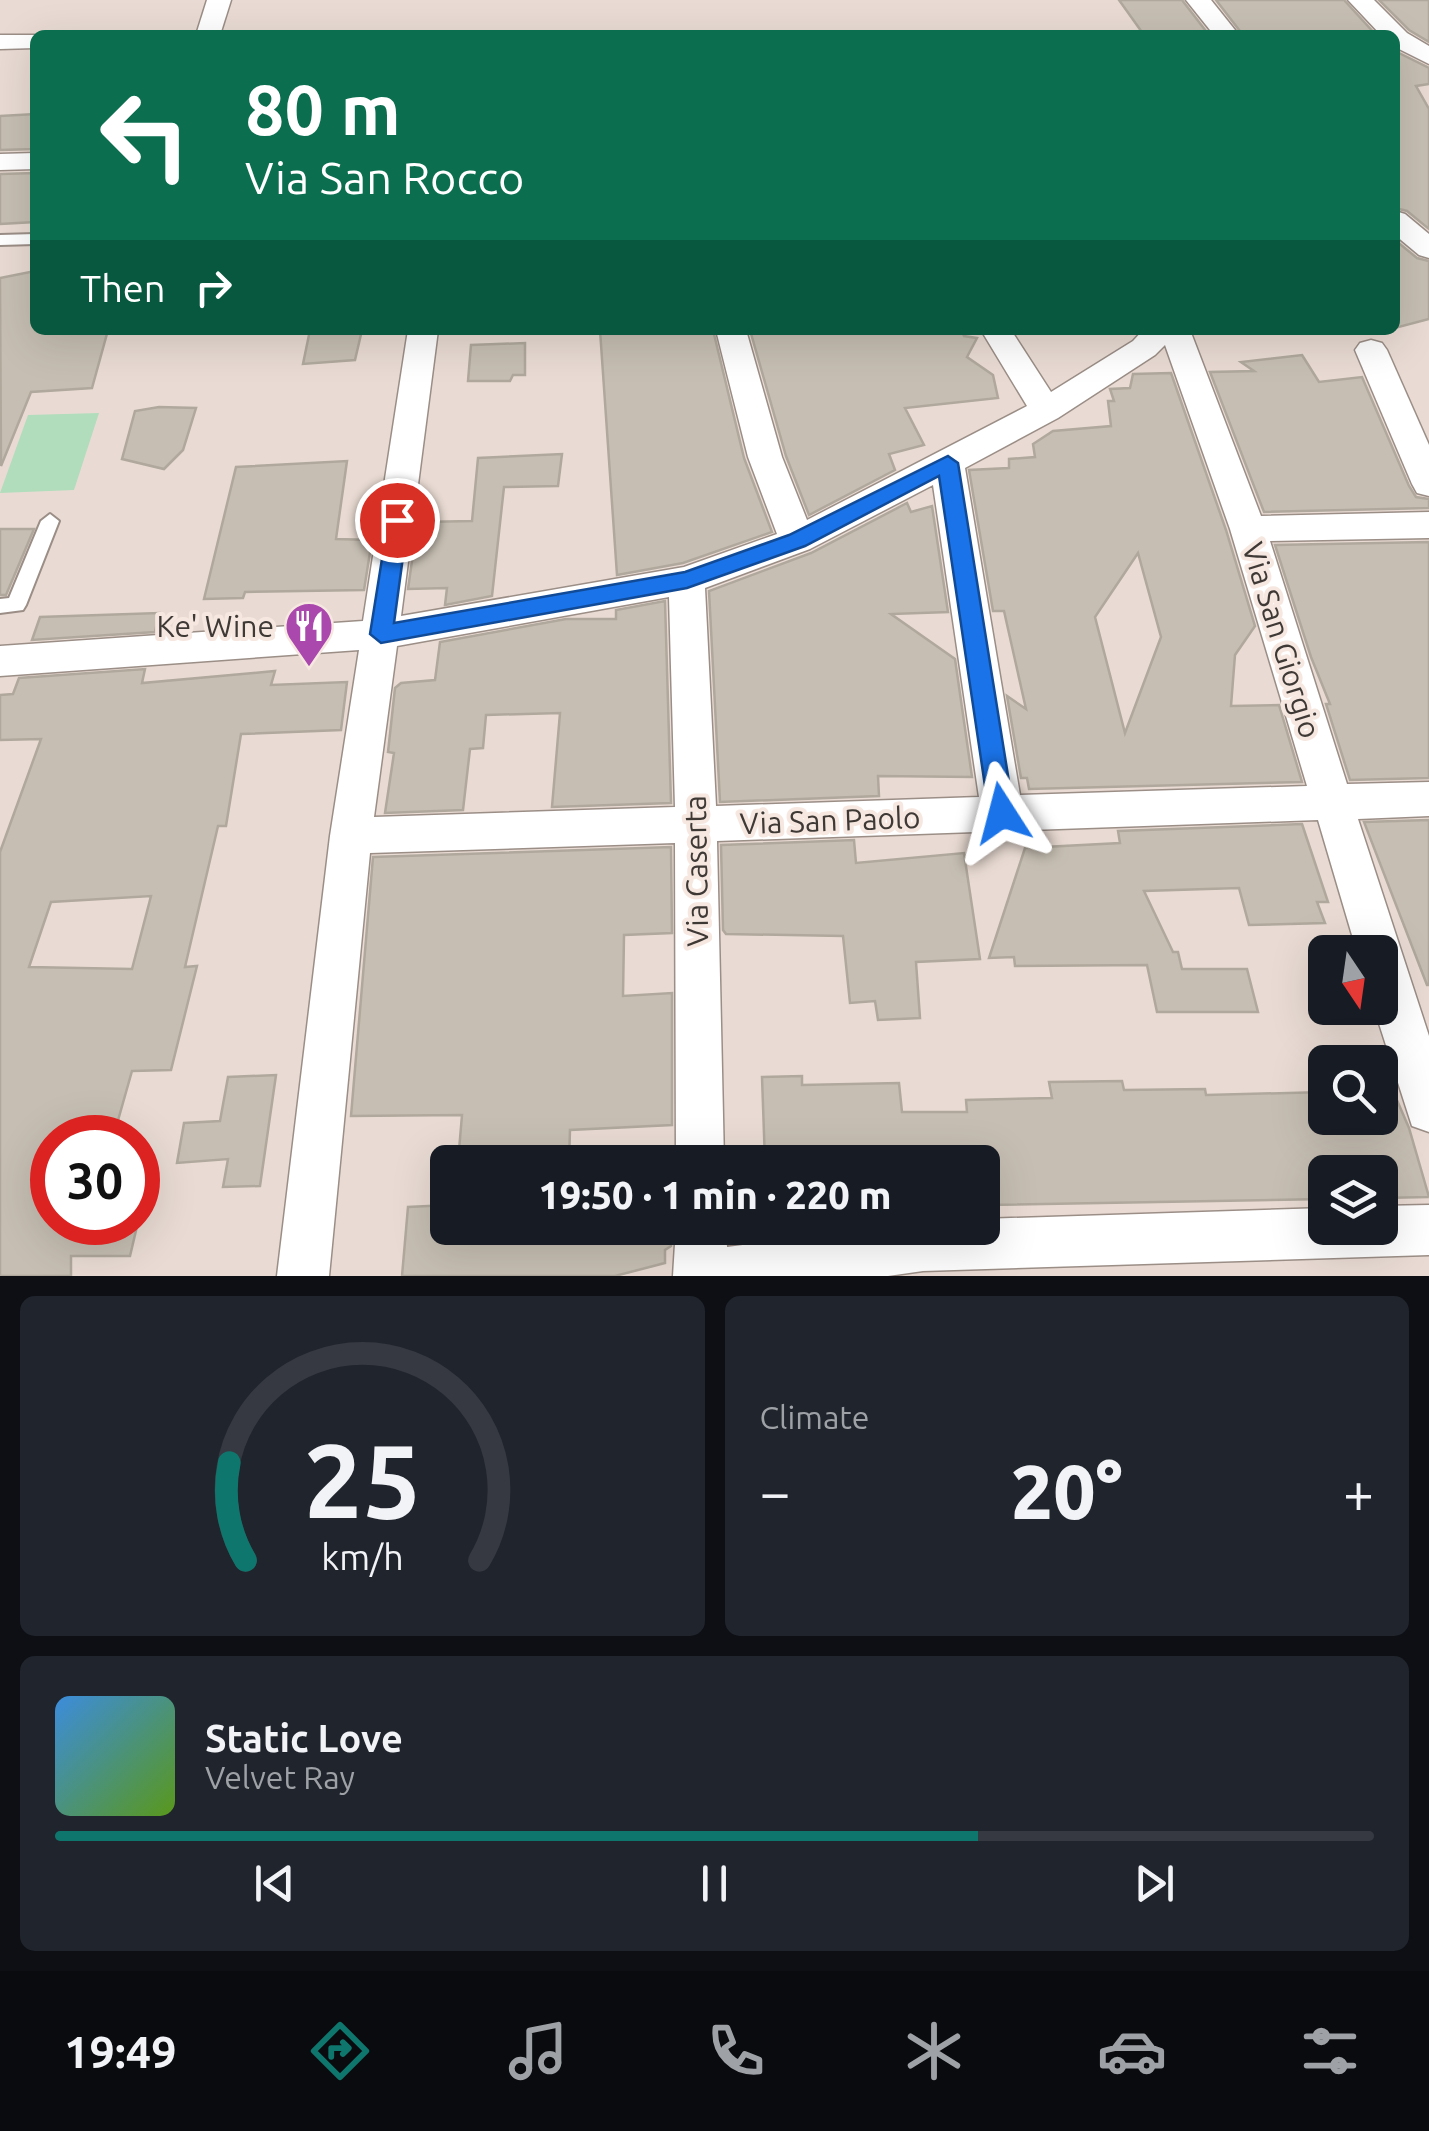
<!DOCTYPE html>
<meta charset="utf-8">
<style>
:root{--surface:#171b24;--page:#20242c;--text:#f1f3f6;--muted:#9ea1a6;--line:#363941;--accent:#0f766e}
body{margin:0;font-family:Ubuntu,sans-serif;background:var(--page);color:var(--text);height:100vh;display:flex;flex-direction:column;font-size:38px;white-space:nowrap}
*{box-sizing:border-box;margin:0}
p{font-size:32px;color:var(--muted)}
.icon{flex:none;width:55px;height:55px;fill:none;stroke:currentColor;stroke-width:2;stroke-linecap:round;stroke-linejoin:round}
.map{position:relative;height:1276px;overflow:hidden}
.details{display:flex;flex-direction:column;gap:20px;padding:20px;background:#0d0f14;flex:1}
.details>*{flex:none}
.top-card{position:absolute;left:30px;top:30px;width:1370px;height:305px;border-radius:15px;box-shadow:0 10px 40px #0002;background:#0b6e4f;color:#fff;overflow:hidden}
.needle{width:65px;rotate:167deg}
.buttons{position:absolute;left:1308px;top:935px;display:grid;gap:20px}
.buttons a{display:grid;place-items:center;width:90px;height:90px;border-radius:15px;background:var(--surface);box-shadow:0 10px 40px #0002;font-size:50px}
.speed{position:absolute;left:30px;top:1115px;display:flex;gap:20px;font-size:50px;font-weight:700;text-align:center}
.speed>*{display:grid;place-content:center;width:130px;height:130px;border-radius:50%;background:var(--surface);box-shadow:0 10px 40px #0002;line-height:1}
.speed .limit{border:15px solid #d22;background:#fff;color:#111}
.pin{position:absolute;display:grid;place-items:center;width:85px;height:85px;color:#fff;margin:-42px;border:5px solid #fff;border-radius:50%;box-shadow:0 2px 10px #0007}
.me{position:absolute;width:110px;margin:-55px;rotate:351deg;stroke-linejoin:round;filter:drop-shadow(0 0 8px #0008)}
.turn{display:flex;align-items:center;gap:35px;height:210px;padding:0 50px;font-size:45px}
.turn .icon{width:130px;height:130px;stroke-width:2.5}
.turn b{display:block;font-size:70px;line-height:85px}
.then{display:flex;align-items:center;height:95px;padding:0 50px;background:#0003;gap:20px;font-size:38px}
.big{font-size:75px;font-weight:800;line-height:1.1}
.details .widget{flex:1;display:flex;flex-direction:column;justify-content:center;gap:15px;min-width:0;padding:0 35px;border-radius:15px;background:var(--page)}
.details .dial{align-items:center;gap:0}
.dial svg{height:260px;overflow:visible;fill:none;stroke:var(--line);stroke-width:7;stroke-linecap:round;text-anchor:middle}
.dial text{fill:var(--text);stroke:none}
.song{display:flex;align-items:center;gap:30px}
.cover{width:120px;height:120px;border-radius:15px;background:linear-gradient(135deg,hsl(210 70% 55%),hsl(90 70% 35%))}
.played{height:10px;border-radius:5px;background:linear-gradient(90deg,var(--accent) 70%,var(--line) 70%)}
.keys{display:flex;justify-content:space-around;direction:ltr}
.heat{display:flex;justify-content:space-between;align-items:center;font-size:55px;direction:ltr}
.details .tiles{flex:1;display:grid;gap:20px;grid-template-columns:1fr 1fr}
.widget:last-child{grid-column:span 2}
.trip{position:absolute;left:430px;top:1145px;width:570px;height:100px;border-radius:15px;background:var(--surface);box-shadow:0 10px 40px #0002;font-weight:800;line-height:100px;text-align:center}
.dock{display:flex;height:160px;justify-content:space-around;align-items:center;background:#090b0e;color:var(--muted)}
.dock .icon{width:70px;height:70px}
.dock .current{color:var(--accent)}
.dock b{font-size:45px;color:var(--text)}
.map>svg:first-child{display:block}
.green{fill:#b1ddbc}
.building{fill:#c6beb2;stroke:#b0a89c;stroke-width:2.5;fill-rule:evenodd}
.lines{fill:none;stroke-linecap:round;stroke-linejoin:round}
.service-casing{stroke:#9b8e87;stroke-width:4}
.minor-casing{stroke:#9b8e87;stroke-width:3}
.service{fill:#fff;fill-rule:evenodd}
.minor{fill:#fff;fill-rule:evenodd}
.route{fill:#1a73e8;stroke:#114b97;stroke-width:2.5}
.labels{text-anchor:middle;dominant-baseline:central;stroke-width:8;stroke-linejoin:round;paint-order:stroke}
.poi-label{font-size:30px;fill:#3f3936;stroke:#f6e8e0;text-anchor:end}
.street-label{font-size:30px;fill:#3f3936;stroke:#f6e8e0}
</style>
<div class="map">
<svg width="1429" height="1276" viewBox="0 0 1429 1276">
<rect width="100%" height="100%" fill="#e9dbd3"/>
<!-- green -->
<path class="green" d="M99 413 74 490 0 493 28 415Z"/>
<!-- building -->
<g class="building">
<path d="M1119 0H1182L1209 35H1144Z"/>
<path d="M1216 0H1344L1376 35H1243Z"/>
<path d="M1379 0H1429V42L1409 30Z"/>
<path d="M1395 51 1429 68V84L1416 86 1429 109V229L1407 211 1395 208Z"/>
<path d="M35 114V149L0 150V116Z"/>
<path d="M35 173V222L0 224V174Z"/>
<path d="M1395 240 1417 258 1429 261V319L1395 328Z"/>
<path d="M35 271V330H108L92 388 31 392 1 466 0 278Z"/>
<path d="M310 330H362L355 360 303 364Z"/>
<path d="M600 330H713L744 458 772 532 683 563 617 575Z"/>
<path d="M750 330H961L964 336 977 338 967 357 993 375 998 398 905 408 924 445 889 454 895 470 809 515 786 456Z"/>
<path d="M525 343V375H513L510 381H468L471 345Z"/>
<path d="M1302 355 1319 382 1362 377 1409 486 1416 497 1429 499V508L1264 512 1210 372 1254 371 1241 362Z"/>
<path d="M1171 373 1226 530 1255 626 1235 655 1231 706 1279 705 1302 782 1029 789 1027 778H1021L1007 696 1026 709 1004 611H993L969 470 1009 468V459L1035 457 1033 444 1053 431 1111 426 1108 401H1114L1110 389 1130 388 1133 374ZM1138 553 1161 637 1125 733 1095 617Z"/>
<path d="M159 407 196 408 183 450 164 469 122 459 135 411Z"/>
<path d="M562 454 558 486 504 487 492 596 445 605 447 588 408 589 415 540H419L422 522 472 521 478 458Z"/>
<path d="M347 461 336 539 372 540 364 590 245 592 243 598 204 599 236 467Z"/>
<path d="M907 503 911 512 932 506 948 612 891 614 955 659 972 777 878 776 879 796 720 802 709 591 811 553Z"/>
<path d="M0 529H34L6 595H0Z"/>
<path d="M1429 542V778L1350 780 1326 704H1330L1311 657 1275 545Z"/>
<path d="M665 601 671 803 552 807 560 713 486 715 483 748 470 749 463 810 385 813 394 753 388 752 395 688 401 683 435 680 440 642 566 619H616V610Z"/>
<path d="M159 613 155 632 32 640 40 617Z"/>
<path d="M145 669 142 683 275 671 271 685 347 682 341 730 241 734 226 826H218L185 967 197 966 171 1070 132 1071 113 1138H52V1222H138L130 1256H71V1276H0V852L41 739 0 740V695L13 694 19 678ZM151 896 132 969 29 967 51 902Z"/>
<path d="M1429 820V985H1427L1364 822Z"/>
<path d="M1302 824 1328 902H1317L1325 923 1249 925 1239 888 1144 891 1173 952H1178L1182 969H1247L1258 1012H1157L1147 965 1015 966 1014 957 989 958 1025 848 1120 843 1118 831Z"/>
<path d="M854 840 856 863 964 853 980 959 916 962 920 1018 878 1020 875 1001 850 1003 843 936 726 934 723 930 721 845Z"/>
<path d="M671 847 672 933 624 935 623 996 672 993V1125L570 1130 569 1162H458L462 1115 351 1116 373 857Z"/>
<path d="M276 1075 260 1186 223 1187 228 1159 177 1163 184 1123 220 1121 228 1077Z"/>
<path d="M802 1076V1085L899 1083 902 1112H967L966 1100 1052 1098 1049 1082 1122 1081 1124 1090 1205 1089 1206 1095 1325 1092V1118H1380V1091H1393L1409 1128 1429 1197 1380 1198V1172H1325V1199L985 1205 982 1162H765L762 1077Z"/>
<path d="M448 1205V1228H672L671 1246 665 1250V1263L615 1276H402L408 1207Z"/>
</g>
<g class="lines">
<!-- service casing -->
<g class="service-casing">
<g id="service">
<path d="M35 234V244L0 245V235Z"/>
<path d="M50 514 59 521 26 605 23 610 0 613V599L9 598 41 521Z"/>
</g>
</g>
<!-- minor casing -->
<g class="minor-casing">
<g id="minor">
<path d="M207 0H231L220 35H196Z"/>
<path d="M1186 0H1211L1239 35H1214Z"/>
<path d="M1348 0H1374L1407 33 1429 46V64L1395 47V35H1381Z"/>
<path d="M0 35H40H35V48L0 49Z"/>
<path d="M35 153V169L0 170V154Z"/>
<path d="M1395 211 1405 214 1429 234V258L1419 255 1395 235Z"/>
<path d="M408 330H438L401 616 684 567 777 534 748 457 716 330H746L782 457 807 520 1027 406 981 330H1011L1051 392 1133 341 1143 330H1190L1261 516 1429 512V538L1270 541 1347 784 1429 782V816L1358 819 1429 1036V1132L1412 1126 1374 1008H1380V952H1357L1318 820 717 841 724 1162H676L675 843 370 853 329 1276H277L330 836 359 650 0 676V646L363 621ZM1165 345 1230 529 1307 786 1020 795 965 468 1058 418 1155 355ZM933 485 979 797 716 806 705 588 810 549ZM669 597 675 807 374 817 397 646Z"/>
<path d="M1371 340 1382 343 1387 350 1429 445V496L1417 493 1412 484 1355 350 1360 343Z"/>
<path d="M1429 1205V1255L923 1271 888 1276H673L676 1228H726L727 1247 872 1228H982V1219L1325 1208V1228H1380V1206Z"/>
</g>
</g>
<!-- service -->
<use href="#service" class="service"/>
<!-- minor -->
<use href="#minor" class="minor"/>
</g>
<!-- route -->
<path class="route" d="M948 456 958 463 1014 813 1010 821 1002 824 993 821 989 813 939 476 805 546 687 588 381 643 370 634 389 515 397 513 408 520 394 623 685 572 789 535Z"/>
<!-- icons -->
<defs>
<g id="restaurant-pin" transform="scale(2.5)"><path d="M0 17L-7.5 6A9.5 9.5 0 1 1 7.5 6Z" fill="#aa48ae" stroke="#f6e8e0"/><path d="M-5-6h1v4h1v-4h1v4h1v-4h1v5L-1.5 .5V6h-2V.5L-5-1ZM5-6V6H3V1.5H1.5Q1.5-4 5-6Z" fill="#fff"/></g>
</defs>
<g fill-rule="evenodd">
<use href="#restaurant-pin" x="309" y="626"/>
</g>
<g class="labels">
<!-- poi labels -->
<g class="poi-label">
<text x="274" y="626">Ke' Wine</text>
</g>
<!-- street labels -->
<g class="street-label">
<text transform="translate(1282 640) rotate(73)">Via San Giorgio</text>
<text transform="translate(830 820) rotate(-2)">Via San Paolo</text>
<text transform="translate(696 871) rotate(-91)">Via Caserta</text>
</g>
</g>
</svg>
<div class="buttons">
<a><svg class="needle" viewBox="-14 -14 28 28"><path d="M0-13l5 13h-10z" fill="#e53935"/><path d="M0 13l5-13h-10z" fill="#9ea1a6"/></svg></a>
<a><svg class="icon" aria-label="search" viewBox="0 0 24 24"><circle cx="10" cy="10" r="6"/><path d="M15 15l6 6"/></svg></a>
<a><svg class="icon" aria-label="layers" viewBox="0 0 24 24"><path d="M12 4l9 5-9 5-9-5zM3 14l9 5 9-5"/></svg></a>
</div>
<div class="speed"><div class="limit">30</div></div>
<div class="pin" style="left:397px;top:520px;background:#d93025"><svg class="icon" aria-label="arrive" viewBox="0 0 24 24"><path d="M6 21V4h12l-3 4 3 4H6"/></svg></div>
<svg class="me" style="left:1002px;top:813px" viewBox="-20 -20 40 40"><path d="M0-17L14 15 0 8-14 15z" fill="#1a73e8" stroke="#fff" stroke-width="4"/></svg>
<div class="trip">19:50 · 1 min · 220 m</div>
<div class="top-card">
<div class="turn"><svg class="icon" aria-label="left" viewBox="0 0 24 24"><path d="M17 20v-9H6M10 6l-5 5 5 5"/></svg><div><b>80 m</b>Via San Rocco</div></div>
<div class="then">Then<svg class="icon" aria-label="right" viewBox="0 0 24 24"><path d="M7 20v-9h11M14 6l5 5-5 5"/></svg></div>
</div>
</div>
<section class="details">
<div class="tiles">
<div class="widget dial"><svg viewBox="0 0 100 80">
<path d="M14 69A42 42 0 1 1 86 69"/>
<path d="M14 69A42 42 0 0 1 9 39" stroke="#0f766e"/>
<text x="50" y="56" font-size="32" font-weight="700">25</text>
<text x="50" y="72" font-size="11">km/h</text>
</svg></div>
<div class="widget"><p>Climate</p>
<div class="heat"><a>−</a><b class="big">20°</b><a>+</a></div>
</div>
<div class="widget">
<div class="song"><i class="cover"></i><div><b>Static Love</b><p>Velvet Ray</p></div></div>
<div class="played"></div>
<div class="keys"><svg class="icon" aria-label="previous" viewBox="0 0 24 24"><path d="M18 5L8 12l10 7zM5 5v14"/></svg><svg class="icon" aria-label="pause" viewBox="0 0 24 24"><path d="M8 5v14M16 5v14"/></svg><svg class="icon" aria-label="next" viewBox="0 0 24 24"><path d="M6 5l10 7-10 7zM19 5v14"/></svg></div>
</div>
</div>
</section>
<nav class="dock">
<b>19:49</b>
<svg class="icon current" aria-label="directions" viewBox="0 0 24 24"><path d="M12 3l9 9-9 9-9-9zM9 14v-3h6M13 9l2 2-2 2"/></svg>
<svg class="icon" aria-label="music" viewBox="0 0 24 24"><path d="M9 18V5l10-2v13"/><circle cx="6" cy="18" r="3"/><circle cx="16" cy="16" r="3"/></svg>
<svg class="icon" aria-label="phone" viewBox="0 0 24 24"><path d="M5 4h4l2 5-3 2q2 4 5 5l2-3 5 2v4C11 20 4 13 5 4z"/></svg>
<svg class="icon" aria-label="climate" viewBox="0 0 24 24"><path d="M12 3v18M4 7l16 10M4 17L20 7"/></svg>
<svg class="icon" aria-label="car" viewBox="0 0 24 24"><path d="M5 17H2v-5l4-1 3-4h7l3 4 3 1v5h-3M9 17h6M6 11h13"/><circle cx="7" cy="17" r="2"/><circle cx="17" cy="17" r="2"/></svg>
<svg class="icon" aria-label="filters" viewBox="0 0 24 24"><path d="M4 7h16M4 17h16"/><circle cx="9" cy="7" r="2"/><circle cx="15" cy="17" r="2"/></svg>
</nav>
